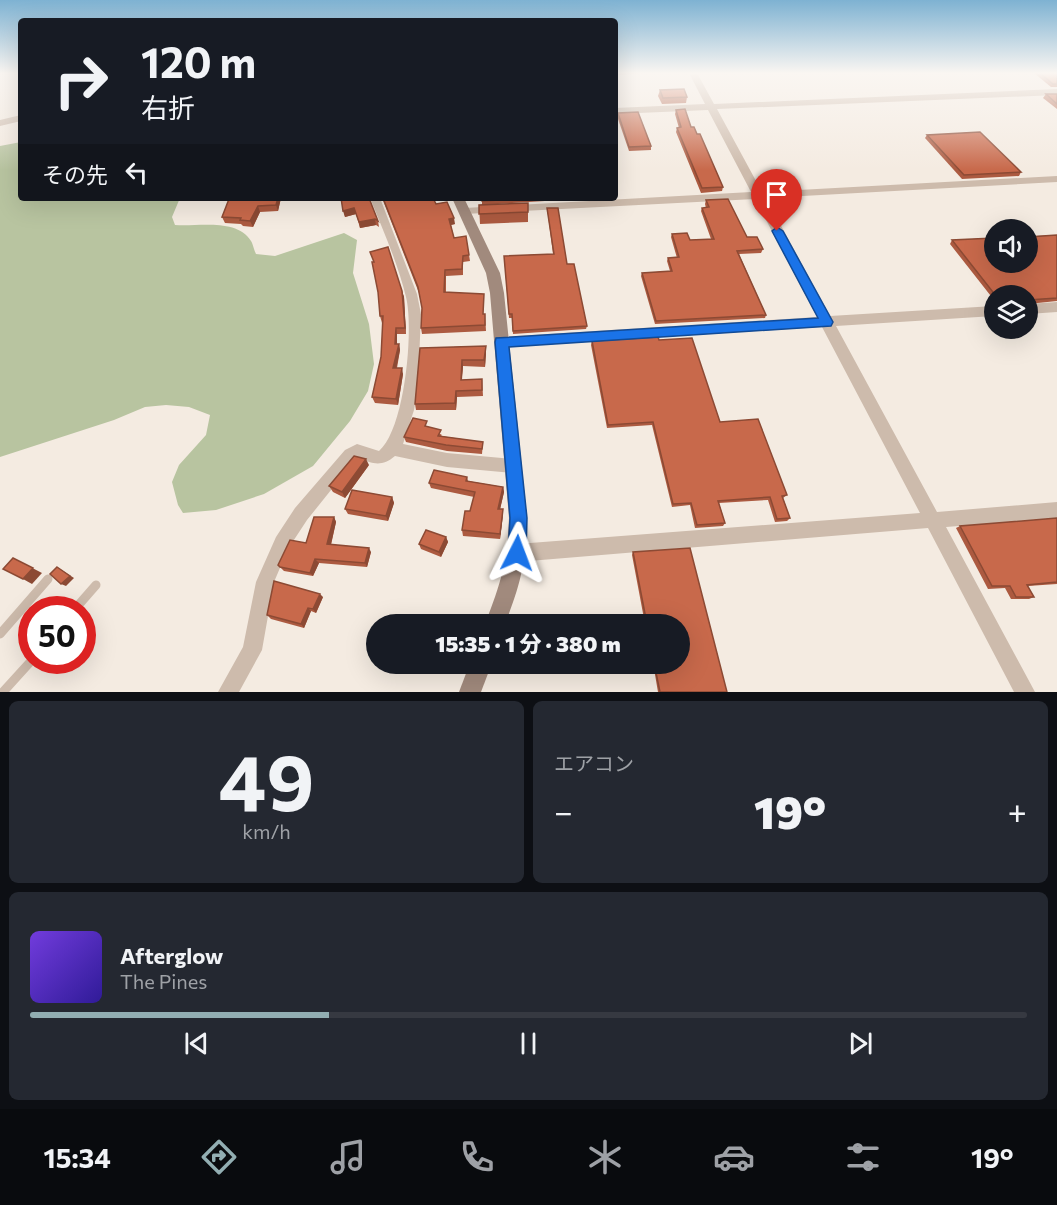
<!DOCTYPE html>
<html lang="ja">
<meta charset="utf-8">
<style>
:root{--surface:#171b24;--page:#242831;--text:#f1f3f6;--muted:#9ea1a6;--line:#363941;--accent:#92aeb2}
body{margin:0;font-family:Commissioner,"Noto Sans JP",sans-serif;background:var(--page);color:var(--text);height:100vh;display:flex;flex-direction:column;font-size:22px;white-space:nowrap}
*{box-sizing:border-box;margin:0}
p{font-size:20px;color:var(--muted)}
.icon{flex:none;width:33px;height:33px;fill:none;stroke:currentColor;stroke-width:2;stroke-linecap:round;stroke-linejoin:round}
.map{position:relative;height:692px;overflow:hidden}
.sheet{display:flex;flex-direction:column;gap:9px;padding:9px;background:#0d0f14;flex:1}
.sheet>*{flex:none}
.banner{position:absolute;left:18px;top:18px;width:600px;height:183px;border-radius:6px;box-shadow:0 6px 24px #0002;background:#171b24;color:var(--text);overflow:hidden}
.fabs{position:absolute;left:984px;top:219px;display:grid;gap:12px}
.fabs a{display:grid;place-items:center;width:54px;height:54px;border-radius:50%;background:var(--surface);box-shadow:0 6px 24px #0002;font-size:30px}
.speed{position:absolute;left:18px;top:596px;display:flex;gap:12px;font-size:30px;font-weight:700;text-align:center}
.speed>*{display:grid;place-content:center;width:78px;height:78px;border-radius:50%;background:var(--surface);box-shadow:0 6px 24px #0002;line-height:1}
.speed .limit{border:9px solid #d22;background:#fff;color:#111}
.pin{position:absolute;display:grid;place-items:center;width:51px;height:51px;color:#fff;margin:-62px -26px;border-radius:50% 50% 50% 0;rotate:-45deg;box-shadow:0 0 6px #0007}
.pin .icon{rotate:45deg}
.me{position:absolute;width:66px;margin:-33px;rotate:3deg;stroke-linejoin:round;filter:drop-shadow(0 0 4px #0008)}
.turn{display:flex;align-items:center;gap:21px;height:126px;padding:0 24px;font-size:27px}
.turn .icon{width:78px;height:78px;stroke-width:2.5}
.turn b{display:block;font-size:42px;line-height:51px}
.then{display:flex;align-items:center;height:57px;padding:0 24px;background:#0003;gap:12px;font-size:22px}
.big{font-size:45px;font-weight:800;line-height:1.1}
.sheet .card{flex:1;display:flex;flex-direction:column;justify-content:center;gap:9px;min-width:0;padding:0 21px;border-radius:9px;background:var(--page)}
.sheet .dial{align-items:center;gap:0}
.dial b{font-size:78px;line-height:1}
.song{display:flex;align-items:center;gap:18px}
.cover{width:72px;height:72px;border-radius:9px;background:linear-gradient(135deg,hsl(260 70% 55%),hsl(250 70% 35%))}
.played{height:6px;border-radius:3px;background:linear-gradient(90deg,var(--accent) 30%,var(--line) 30%)}
.keys{display:flex;justify-content:space-around;direction:ltr}
.heat{display:flex;justify-content:space-between;align-items:center;font-size:33px;direction:ltr}
.sheet .tiles{flex:1;display:grid;gap:9px;grid-template-columns:1fr 1fr}
.card:last-child{grid-column:span 2}
.trip{position:absolute;left:366px;top:614px;width:324px;height:60px;border-radius:30px;background:var(--surface);box-shadow:0 6px 24px #0002;font-weight:800;line-height:60px;text-align:center}
.tabs{display:flex;height:96px;justify-content:space-around;align-items:center;background:#090b0e;color:var(--muted)}
.tabs .icon{width:42px;height:42px}
.tabs .on{color:var(--accent)}
.tabs b{font-size:27px;color:var(--text)}
.map>svg:first-child{display:block}
.green{fill:#b8c4a0}
.lines{fill:none;stroke-linecap:round;stroke-linejoin:round}
.lane{stroke:#cdbbac;stroke-width:9}
.street{fill:#cdbbac;fill-rule:evenodd}
.secondary{fill:#a18a7d;fill-rule:evenodd}
.wall{fill:#ac5a40}
.shaded-wall{fill:#8c4a34}
.building{fill:#c8694b;stroke:#8c4a34;stroke-width:1.5}
.route{fill:#1a73e8;stroke:#114b97;stroke-width:1.5}
</style>
<div class="map">
<svg width="1057" height="692" viewBox="0 0 1057 692">
<rect width="100%" height="100%" fill="#f4ebe1"/>
<!-- green -->
<path class="green" d="M21 142V198H180L172 217 175 225C197 227 237 218 251 241 253 244 254 250 256 254L275 256 344 233 357 240 353 273 369 324 374 364 368 391 350 421 313 466 264 494 216 510 183 513 178 505 172 482 179 465 206 435 210 415 189 407 166 405 145 407 114 420 0 457V146Z"/>
<g class="lines">
<!-- lane -->
<g class="lane">
<path d="M75 609 96 585"/>
<path d="M0 634 48 579"/>
<path d="M3 692 32 660"/>
</g>
<!-- street -->
<g class="street">
<path d="M689 73H697L714 104 1057 89V95L717 109 762 192 1057 176V182L766 198 830 316 994 306V316L836 326 937 512 1057 502V518L946 527 1035 692H1014L928 528 517 562 511 559 508 553 511 547 517 544 920 513 822 327 501 347 496 346 494 342 496 338 501 337 817 317 755 199 464 214 458 211 464 208 751 192 708 110 615 114V108L705 104Z"/>
<path d="M21 115V121L0 126V120Z"/>
<path d="M370 198H380L417 294 421 314 418 385 414 410 403 444 447 453 514 459 520 461 522 466 520 471 514 473 447 467 395 456C382 467 373 464 358 458L355 460 307 520 288 549 274 582 262 650 239 692H218L243 647 256 582 276 537 295 508 345 450 357 444 379 451C405 429 414 329 406 297 398 264 383 230 370 198Z"/>
<path d="M1057 302V312L1028 314V304Z"/>
</g>
<!-- secondary -->
<g class="secondary">
<path d="M452 198H464L500 273 504 293 527 518C526 562 521 583 505 624H485C501 583 507 563 509 518L490 293 486 273Z"/>
<path d="M470 663H492L481 692H459Z"/>
</g>
</g>
<!-- wall -->
<g class="wall">
<path d="M615 73H649L615 75Z"/>
<path d="M1034 73H1057V87H1051Z"/>
<path d="M660 90 687 97 686 103 662 104 658 96Z"/>
<path d="M1046 94H1057V109L1043 98Z"/>
<path d="M676 110 691 127 723 187 722 191 701 193 676 132 677 128H679L675 114Z"/>
<path d="M618 113 651 146V150L629 151 617 116Z"/>
<path d="M927 135 1021 172 1019 176 962 179 925 138Z"/>
<path d="M281 198 278 211 260 212 253 227 243 226 241 224 225 223 222 217 256 199Z"/>
<path d="M341 198 378 221 379 227 376 225 360 228 356 214 345 217Z"/>
<path d="M382 198H433L436 204 455 224 451 225 454 238 469 255 470 261 463 262V275L446 276V292L484 300 483 314H485L486 331 422 334 421 328 422 308 419 293Z"/>
<path d="M482 198H561V200L482 205Z"/>
<path d="M706 200 747 237 763 249 761 253 739 254 766 315 765 318 655 324 641 276 642 273 670 271 667 261 668 258H677L671 237 672 234 690 240 711 239 701 211 702 208H706L705 204Z"/>
<path d="M479 205 528 212V222L480 224Z"/>
<path d="M547 208 567 264 587 326 586 329 513 334 512 318H509L504 256 553 254Z"/>
<path d="M1057 235V301L1028 304V296H994V300L950 244 952 240Z"/>
<path d="M370 252 402 291 404 297 406 334H397V344H399L400 350 397 368 403 374 398 405 375 403 372 397 381 357 383 322 382 323 380 316 378 292 374 262Z"/>
<path d="M659 340 720 422 787 495 783 498 790 518 787 521 775 522 768 500 719 503 725 523 723 526 695 528 690 505 672 507 652 425 607 428 591 345 592 341Z"/>
<path d="M486 346V353L485 367 463 366 462 380 482 379 483 396 457 397 456 410H416L415 404 420 348Z"/>
<path d="M428 427 442 435 441 436 483 442 482 454 447 451 406 442 404 437Z"/>
<path d="M369 465 345 498 333 492 329 486Z"/>
<path d="M467 477 468 481 503 487 504 492 500 509 503 514 500 539 463 536 462 530 470 511 474 497 431 488 429 483Z"/>
<path d="M392 497 394 503 388 521 348 514 345 509Z"/>
<path d="M334 517 336 522 331 545 371 552 367 567 319 563 313 576 284 571 278 565 306 543Z"/>
<path d="M1057 518V584L1028 586 1034 597 1029 599H1011L1005 588 988 589 956 528 960 526Z"/>
<path d="M446 537 448 542 441 557 421 549 419 544Z"/>
<path d="M633 552 727 692H658L653 663H680V624H645L632 555Z"/>
<path d="M323 597 316 613 311 611 304 628 271 619 267 615Z"/>
</g>
<!-- shaded-wall -->
<g class="shaded-wall">
<path d="M278 198H281L278 211 276 205Z"/>
<path d="M258 206 260 212 253 227 250 221Z"/>
<path d="M354 208 356 214 345 217 343 211Z"/>
<path d="M454 218 455 224 450 225 449 219Z"/>
<path d="M375 219 376 225 360 228 359 222Z"/>
<path d="M402 291 404 297 406 334 405 328Z"/>
<path d="M396 328 397 334V350L395 344Z"/>
<path d="M399 344 400 350 395 374 393 368Z"/>
<path d="M486 346V353L485 367 484 360Z"/>
<path d="M462 360 463 366 461 386V380Z"/>
<path d="M402 368 403 374 398 405 396 399Z"/>
<path d="M456 391 457 397 456 410 455 403Z"/>
<path d="M366 459 369 465 345 498 342 492Z"/>
<path d="M503 487 504 492 499 514 498 509Z"/>
<path d="M392 497 394 503 388 521 386 516Z"/>
<path d="M503 509V514L500 539V534Z"/>
<path d="M334 517 336 522 330 548 327 544Z"/>
<path d="M446 537 448 542 441 557 439 552Z"/>
<path d="M369 548 371 552 367 567 365 563Z"/>
<path d="M13 558 42 573 32 584 23 579Z"/>
<path d="M315 559 319 563 313 576 310 573Z"/>
<path d="M57 567 74 578 66 586 61 584Z"/>
<path d="M320 594 323 597 316 613 313 609Z"/>
<path d="M308 608 311 611 304 628 301 624Z"/>
</g>
<!-- building -->
<g class="building">
<path d="M1040 73H1057V84H1053Z"/>
<path d="M684 89 687 97 663 98 660 90Z"/>
<path d="M1046 94H1057V104Z"/>
<path d="M685 109 691 127H694L697 134H700L723 187 702 188 677 128 681 127 676 110Z"/>
<path d="M638 112 651 146 629 147 618 113Z"/>
<path d="M980 132 1021 172 964 175 927 135Z"/>
<path d="M257 198H278L276 205 258 206 250 221 240 220 241 218 222 217 229 199Z"/>
<path d="M341 198H369L378 221 375 219 359 222 354 208 343 211Z"/>
<path d="M383 198H433L436 204 447 202 454 218 449 219 454 238 466 236 469 255 463 256 462 269 445 270 444 292 484 294 483 314H485V325L421 328 422 308 418 287Z"/>
<path d="M482 198H541L482 201Z"/>
<path d="M728 199 747 237H757L763 249 737 251 766 315 656 321 642 273 672 271 668 258 679 257 672 234 687 233 690 240 714 239 702 208 709 207 706 200Z"/>
<path d="M528 203V212L479 214V205Z"/>
<path d="M547 208H558L567 264H574L587 326 513 331 512 314H509L504 256 554 254Z"/>
<path d="M1057 235V298L1028 300V296H996L952 240 994 238V262H1028V237Z"/>
<path d="M388 247 402 291 405 328H396L395 344H399L393 368H402L396 399 372 397 381 357 383 316H380L378 292 372 262H374L370 252Z"/>
<path d="M658 337 659 340 692 338 720 422 758 419 787 495 782 496 790 518 777 519 770 497 718 501 725 523 697 525 691 503 673 504 653 422 608 425 592 341Z"/>
<path d="M486 346 484 360H462L461 380 482 379V390L456 391 455 403 415 404 420 348Z"/>
<path d="M413 418 427 421 425 426 441 430 438 436 483 442 482 449 446 445 404 437Z"/>
<path d="M354 456 366 459 342 492 329 486Z"/>
<path d="M434 470 467 477 466 481 503 487 498 509H503L500 534 462 530 465 511H470L475 492 429 483Z"/>
<path d="M352 490 392 497 386 516 345 509Z"/>
<path d="M314 517H334L327 544 369 548 365 563 315 559 310 573 280 567 278 565 290 540 306 543Z"/>
<path d="M1057 518V582L1027 585 1034 597H1016L1010 586H992L960 526Z"/>
<path d="M426 530 446 537 439 552 419 544Z"/>
<path d="M690 548 727 692H660L654 663H680V624H647L633 552Z"/>
<path d="M13 558 33 568 23 579 3 569Z"/>
<path d="M57 567 70 576 61 584 50 574Z"/>
<path d="M274 581 320 594 313 609 308 608 301 624 267 615Z"/>
</g>
<!-- sky -->
<linearGradient id="sky" x2="0" y2="1"><stop stop-color="#7eb2d2"/><stop offset="0.43" stop-color="#faf6f2"/><stop offset="1" stop-color="#faf6f2" stop-opacity="0"/></linearGradient>
<rect width="1057" height="170" fill="url(#sky)"/>
<!-- route -->
<path class="route" d="M777 227 783 231 833 322 831 326 509 347 527 518 526 553 523 559 517 562 511 559 508 553 510 518 495 342 496 338 818 318 772 231Z"/>
</svg>
<div class="fabs">
<a><svg class="icon" aria-label="sound" viewBox="0 0 24 24"><path d="M4 9h4l5-4v14l-5-4H4zM17 9q2 3 0 6"/></svg></a>
<a><svg class="icon" aria-label="layers" viewBox="0 0 24 24"><path d="M12 4l9 5-9 5-9-5zM3 14l9 5 9-5"/></svg></a>
</div>
<div class="speed"><div class="limit">50</div></div>
<div class="pin" style="left:777px;top:231px;background:#d93025"><svg class="icon" aria-label="arrive" viewBox="0 0 24 24"><path d="M6 21V4h12l-3 4 3 4H6"/></svg></div>
<svg class="me" style="left:517px;top:553px" viewBox="-20 -20 40 40"><path d="M0-17L14 15 0 8-14 15z" fill="#1a73e8" stroke="#fff" stroke-width="4"/></svg>
<div class="trip">15:35 · 1 分 · 380 m</div>
<div class="banner">
<div class="turn"><svg class="icon" aria-label="right" viewBox="0 0 24 24"><path d="M7 20v-9h11M14 6l5 5-5 5"/></svg><div><b>120 m</b>右折</div></div>
<div class="then">その先<svg class="icon" aria-label="left" viewBox="0 0 24 24"><path d="M17 20v-9H6M10 6l-5 5 5 5"/></svg></div>
</div>
</div>
<section class="sheet">
<div class="tiles">
<div class="card dial"><b>49</b><p>km/h</p></div>
<div class="card"><p>エアコン</p>
<div class="heat"><a>−</a><b class="big">19°</b><a>+</a></div>
</div>
<div class="card">
<div class="song"><i class="cover"></i><div><b>Afterglow</b><p>The Pines</p></div></div>
<div class="played"></div>
<div class="keys"><svg class="icon" aria-label="previous" viewBox="0 0 24 24"><path d="M18 5L8 12l10 7zM5 5v14"/></svg><svg class="icon" aria-label="pause" viewBox="0 0 24 24"><path d="M8 5v14M16 5v14"/></svg><svg class="icon" aria-label="next" viewBox="0 0 24 24"><path d="M6 5l10 7-10 7zM19 5v14"/></svg></div>
</div>
</div>
</section>
<nav class="tabs">
<b>15:34</b>
<svg class="icon on" aria-label="directions" viewBox="0 0 24 24"><path d="M12 3l9 9-9 9-9-9zM9 14v-3h6M13 9l2 2-2 2"/></svg>
<svg class="icon" aria-label="music" viewBox="0 0 24 24"><path d="M9 18V5l10-2v13"/><circle cx="6" cy="18" r="3"/><circle cx="16" cy="16" r="3"/></svg>
<svg class="icon" aria-label="phone" viewBox="0 0 24 24"><path d="M5 4h4l2 5-3 2q2 4 5 5l2-3 5 2v4C11 20 4 13 5 4z"/></svg>
<svg class="icon" aria-label="climate" viewBox="0 0 24 24"><path d="M12 3v18M4 7l16 10M4 17L20 7"/></svg>
<svg class="icon" aria-label="car" viewBox="0 0 24 24"><path d="M5 17H2v-5l4-1 3-4h7l3 4 3 1v5h-3M9 17h6M6 11h13"/><circle cx="7" cy="17" r="2"/><circle cx="17" cy="17" r="2"/></svg>
<svg class="icon" aria-label="filters" viewBox="0 0 24 24"><path d="M4 7h16M4 17h16"/><circle cx="9" cy="7" r="2"/><circle cx="15" cy="17" r="2"/></svg>
<b>19°</b>
</nav>
